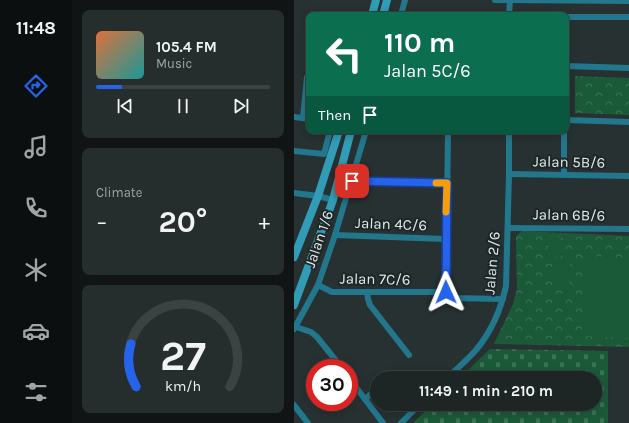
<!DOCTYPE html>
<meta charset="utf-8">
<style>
:root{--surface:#1d2525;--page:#252d2d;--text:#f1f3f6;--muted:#a0a5a7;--line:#3b4242;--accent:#2563eb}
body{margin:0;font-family:Karla,sans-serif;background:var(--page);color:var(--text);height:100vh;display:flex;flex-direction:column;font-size:15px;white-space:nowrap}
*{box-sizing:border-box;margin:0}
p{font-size:13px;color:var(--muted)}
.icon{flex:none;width:22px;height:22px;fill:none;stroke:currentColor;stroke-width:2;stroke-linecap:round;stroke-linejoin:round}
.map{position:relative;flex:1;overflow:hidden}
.panel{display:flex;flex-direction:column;gap:10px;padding:10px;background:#101414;width:222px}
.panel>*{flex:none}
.guide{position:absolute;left:12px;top:12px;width:263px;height:122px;border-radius:8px;box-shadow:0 2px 10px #0003,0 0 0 1px var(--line);background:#0b6e4f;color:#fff;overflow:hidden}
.speed{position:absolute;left:12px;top:359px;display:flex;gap:8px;font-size:20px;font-weight:700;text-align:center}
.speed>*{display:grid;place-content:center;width:52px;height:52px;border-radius:50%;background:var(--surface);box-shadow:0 2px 10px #0003,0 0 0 1px var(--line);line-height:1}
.speed .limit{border:6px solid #d22;background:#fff;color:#111}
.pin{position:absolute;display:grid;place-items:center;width:34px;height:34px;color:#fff;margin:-17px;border-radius:8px;box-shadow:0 2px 6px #0006}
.me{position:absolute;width:44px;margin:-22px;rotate:359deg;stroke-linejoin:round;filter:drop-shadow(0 0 3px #0008)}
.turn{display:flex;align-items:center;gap:14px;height:84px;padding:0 12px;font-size:18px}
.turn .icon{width:52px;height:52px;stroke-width:2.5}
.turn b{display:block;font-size:28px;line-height:34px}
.then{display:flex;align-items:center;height:38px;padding:0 12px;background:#0003;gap:8px;font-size:15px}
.big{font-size:30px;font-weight:700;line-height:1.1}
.panel .card{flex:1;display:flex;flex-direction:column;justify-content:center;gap:6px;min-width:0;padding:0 14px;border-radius:8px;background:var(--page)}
.panel .dial{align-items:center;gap:0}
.dial svg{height:104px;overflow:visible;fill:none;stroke:var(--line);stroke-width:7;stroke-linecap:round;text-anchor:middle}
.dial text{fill:var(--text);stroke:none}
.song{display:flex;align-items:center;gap:12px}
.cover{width:48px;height:48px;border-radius:6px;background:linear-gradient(135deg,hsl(20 70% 55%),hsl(180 70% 35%))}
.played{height:4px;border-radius:2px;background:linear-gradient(90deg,var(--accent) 15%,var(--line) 15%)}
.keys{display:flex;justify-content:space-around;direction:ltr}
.heat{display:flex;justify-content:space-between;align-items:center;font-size:22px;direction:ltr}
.trip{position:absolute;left:76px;top:371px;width:232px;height:40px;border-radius:20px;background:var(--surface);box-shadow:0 2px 10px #0003,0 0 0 1px var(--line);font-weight:700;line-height:40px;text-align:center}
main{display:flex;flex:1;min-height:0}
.menu{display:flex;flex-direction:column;width:72px;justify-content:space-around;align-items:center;background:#0c0f0f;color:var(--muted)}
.menu .icon{width:28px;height:28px}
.menu .on{color:var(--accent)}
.menu b{font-size:18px;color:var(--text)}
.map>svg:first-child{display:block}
.cemetery{fill:url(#cemetery-stones)}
.park{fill:url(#park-crowns)}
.pitch{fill:#1b5a39}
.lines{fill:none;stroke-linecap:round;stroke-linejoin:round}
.street{stroke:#23778c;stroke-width:6}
.secondary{stroke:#329cb7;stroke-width:8}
.route-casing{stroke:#184099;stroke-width:10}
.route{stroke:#2563eb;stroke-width:7}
.slow{stroke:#f59e0b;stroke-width:7}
.labels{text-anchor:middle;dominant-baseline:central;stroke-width:4;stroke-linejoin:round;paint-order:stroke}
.street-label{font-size:15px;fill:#e2e9e9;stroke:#1e2727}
</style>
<main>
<nav class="menu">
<b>11:48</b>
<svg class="icon on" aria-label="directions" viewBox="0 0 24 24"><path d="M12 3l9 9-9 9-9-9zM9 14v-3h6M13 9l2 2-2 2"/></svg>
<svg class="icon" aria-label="music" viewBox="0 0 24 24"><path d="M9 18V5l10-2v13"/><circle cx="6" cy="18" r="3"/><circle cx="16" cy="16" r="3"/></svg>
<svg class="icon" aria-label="phone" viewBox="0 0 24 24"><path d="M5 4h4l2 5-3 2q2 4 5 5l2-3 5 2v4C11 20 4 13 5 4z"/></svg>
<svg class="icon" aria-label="climate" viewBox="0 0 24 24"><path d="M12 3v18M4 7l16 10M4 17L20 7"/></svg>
<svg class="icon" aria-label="car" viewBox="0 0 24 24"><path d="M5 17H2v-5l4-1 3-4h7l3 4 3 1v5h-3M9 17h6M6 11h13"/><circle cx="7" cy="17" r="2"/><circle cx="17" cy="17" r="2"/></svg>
<svg class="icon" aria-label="filters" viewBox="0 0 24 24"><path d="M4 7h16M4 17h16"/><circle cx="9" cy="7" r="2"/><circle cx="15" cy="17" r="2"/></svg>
</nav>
<section class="panel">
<div class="card">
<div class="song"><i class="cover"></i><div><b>105.4 FM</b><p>Music</p></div></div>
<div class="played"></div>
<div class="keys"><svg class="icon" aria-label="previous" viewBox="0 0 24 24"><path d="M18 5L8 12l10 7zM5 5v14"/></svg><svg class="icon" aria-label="pause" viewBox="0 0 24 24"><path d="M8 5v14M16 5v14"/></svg><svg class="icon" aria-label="next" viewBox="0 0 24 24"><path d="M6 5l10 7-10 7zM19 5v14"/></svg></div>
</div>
<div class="card"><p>Climate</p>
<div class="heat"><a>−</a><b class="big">20°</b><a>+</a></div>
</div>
<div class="card dial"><svg viewBox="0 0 100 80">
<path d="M14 69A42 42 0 1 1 86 69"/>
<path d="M14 69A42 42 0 0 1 10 36" stroke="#2563eb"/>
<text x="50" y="56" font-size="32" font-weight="700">27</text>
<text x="50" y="72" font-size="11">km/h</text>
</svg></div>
</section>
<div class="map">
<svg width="335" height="423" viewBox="0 0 335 423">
<defs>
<pattern id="cemetery-stones" width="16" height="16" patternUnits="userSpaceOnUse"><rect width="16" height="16" fill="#1b5a39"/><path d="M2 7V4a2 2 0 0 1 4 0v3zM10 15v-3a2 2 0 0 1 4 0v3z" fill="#3c7256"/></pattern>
<pattern id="park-crowns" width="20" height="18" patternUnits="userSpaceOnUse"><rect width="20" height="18" fill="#1b5a39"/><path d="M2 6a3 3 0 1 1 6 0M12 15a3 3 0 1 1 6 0" fill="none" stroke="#3c7256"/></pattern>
</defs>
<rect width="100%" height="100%" fill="#273131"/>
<!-- cemetery -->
<path class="cemetery" d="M196 349 314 351V423H119L139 404H301V378H166Z"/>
<!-- park -->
<g class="park">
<path d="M281 76 335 78V115L281 113Z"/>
<path d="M228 231 335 236V347L200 344 219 304 223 289 222 236Z"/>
</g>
<!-- pitch -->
<g class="pitch">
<rect x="255" y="237" width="12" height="20"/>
<path d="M292 256 335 258V338L288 336Z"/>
<path d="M260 261H276L275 288 259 287Z"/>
</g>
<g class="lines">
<!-- street -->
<g class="street">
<path d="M201 0 335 1"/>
<path d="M107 15 111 0"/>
<path d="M215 15 216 0"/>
<path d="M272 17H335"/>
<path d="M272 66 335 68"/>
<path d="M0 117 15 119"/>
<path d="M9 118 13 77"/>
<path d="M272 120 335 122"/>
<path d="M0 151 30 154 36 131"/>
<path d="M215 174 335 176"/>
<path d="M270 175V131"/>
<path d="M58 181 153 183"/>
<path d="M0 193 24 196 39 200"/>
<path d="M214 228 335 229"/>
<path d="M41 235 152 239"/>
<path d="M24 285 38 292H152L158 298 209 299"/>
<path d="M73 292 74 299 76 305 115 355"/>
<path d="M152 292 154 131"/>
<path d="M2 327 17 332 23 337 48 368"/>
<path d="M0 329 24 285 41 235 72 131"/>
<path d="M55 378 89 423"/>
<path d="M153 378C163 369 173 360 182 350 197 332 207 309 212 286L215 174V131"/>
<path d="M71 399 83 389"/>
<path d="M0 405 14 423"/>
<path d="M107 423 126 404"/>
</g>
<!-- secondary -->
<g class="secondary">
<path d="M78 15 82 0"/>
<path d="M89 15 93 0"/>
<path d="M0 257 24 196 45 131"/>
<path d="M0 305 39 200 57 131"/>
</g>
</g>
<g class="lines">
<!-- route casing -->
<g class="route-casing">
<path id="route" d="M58 181 153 183 152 292"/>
</g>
<!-- route -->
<use href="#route" class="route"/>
<!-- slow -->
<path class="slow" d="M142 183H153L152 212"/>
</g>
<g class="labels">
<!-- street labels -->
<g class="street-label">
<text transform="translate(275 162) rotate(1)">Jalan 5B/6</text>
<text transform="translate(275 215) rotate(1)">Jalan 6B/6</text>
<text transform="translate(97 224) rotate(2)">Jalan 4C/6</text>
<text transform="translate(25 239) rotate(-71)">Jalan 1/6</text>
<text transform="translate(198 263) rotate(-85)">Jalan 2/6</text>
<text transform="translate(81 279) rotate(1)">Jalan 7C/6</text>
</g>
</g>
</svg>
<div class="speed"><div class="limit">30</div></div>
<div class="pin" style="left:58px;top:181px;background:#d93025"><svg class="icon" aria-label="arrive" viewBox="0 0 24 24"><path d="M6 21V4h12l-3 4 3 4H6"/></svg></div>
<svg class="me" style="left:152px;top:292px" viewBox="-20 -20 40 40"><path d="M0-17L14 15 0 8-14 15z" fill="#2563eb" stroke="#fff" stroke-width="4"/></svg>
<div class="trip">11:49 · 1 min · 210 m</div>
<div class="guide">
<div class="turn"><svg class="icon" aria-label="left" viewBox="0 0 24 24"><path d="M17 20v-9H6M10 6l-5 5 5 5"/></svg><div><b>110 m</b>Jalan 5C/6</div></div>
<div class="then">Then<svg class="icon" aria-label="arrive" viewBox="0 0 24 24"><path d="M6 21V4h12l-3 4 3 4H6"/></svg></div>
</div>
</div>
</main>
